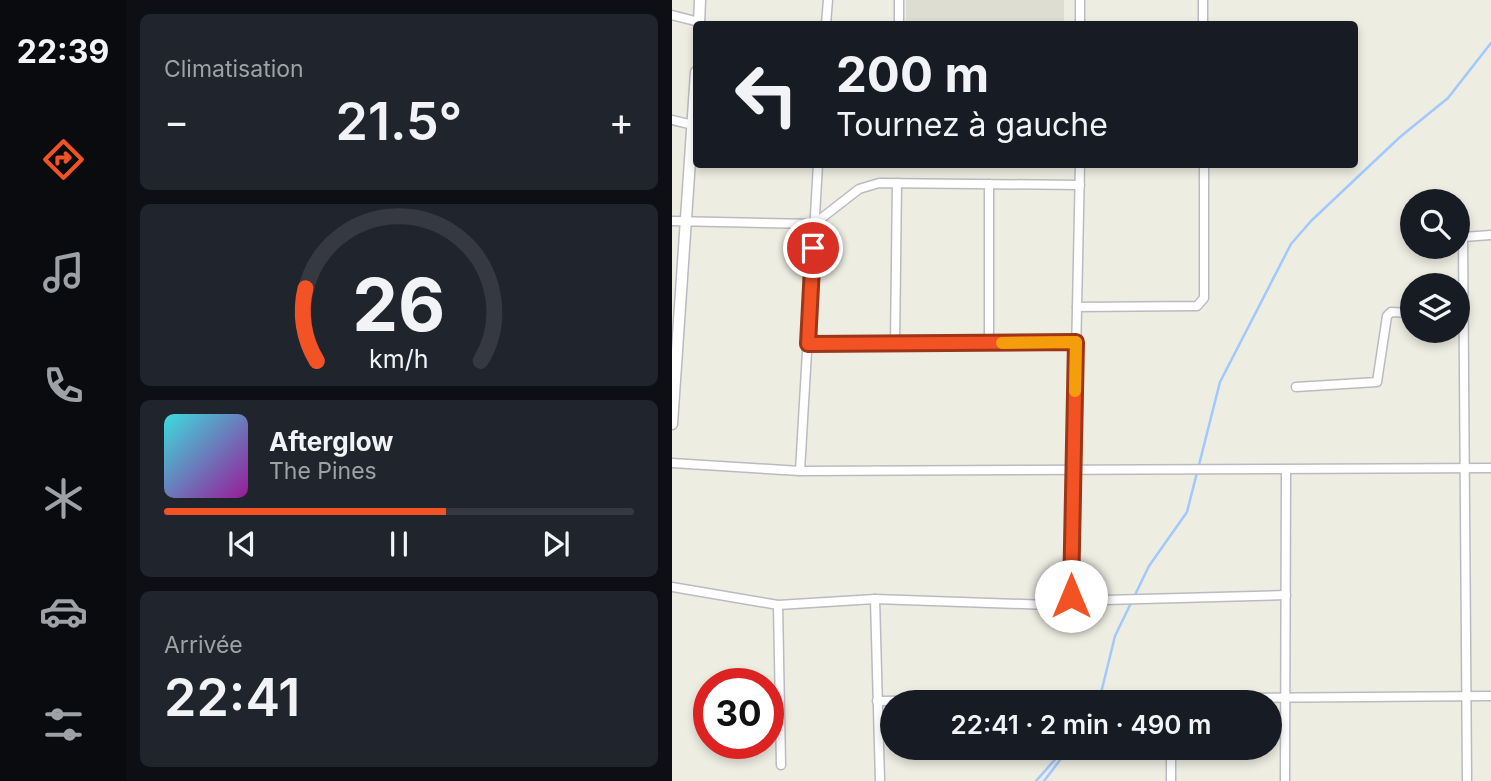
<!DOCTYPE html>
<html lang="fr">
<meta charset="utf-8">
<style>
:root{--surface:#171b24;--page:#20242c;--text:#f1f3f6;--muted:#9ea1a6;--line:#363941;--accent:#f25224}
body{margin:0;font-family:Inter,sans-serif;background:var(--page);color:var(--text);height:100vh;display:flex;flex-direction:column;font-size:26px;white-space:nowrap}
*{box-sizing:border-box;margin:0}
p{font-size:23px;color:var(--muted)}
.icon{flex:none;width:38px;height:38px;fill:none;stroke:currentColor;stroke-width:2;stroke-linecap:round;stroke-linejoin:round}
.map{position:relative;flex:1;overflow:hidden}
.panel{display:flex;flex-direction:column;gap:14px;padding:14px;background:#0d0f14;width:546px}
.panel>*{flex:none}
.banner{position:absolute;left:21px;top:21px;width:665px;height:147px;border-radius:7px;box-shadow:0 4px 10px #0003;background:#171b24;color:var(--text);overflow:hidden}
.controls{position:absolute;left:728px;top:189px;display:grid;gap:14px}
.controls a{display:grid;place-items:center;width:70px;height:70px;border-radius:50%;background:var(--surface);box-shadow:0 4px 10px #0003;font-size:35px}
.speed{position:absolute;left:21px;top:668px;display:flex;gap:14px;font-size:35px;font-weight:700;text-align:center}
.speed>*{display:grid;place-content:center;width:91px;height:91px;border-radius:50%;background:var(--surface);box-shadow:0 4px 10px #0003;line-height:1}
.speed .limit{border:10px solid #d22;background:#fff;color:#111}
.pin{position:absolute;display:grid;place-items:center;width:60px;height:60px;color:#fff;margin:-30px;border:4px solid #fff;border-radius:50%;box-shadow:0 2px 7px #0007}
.me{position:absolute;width:77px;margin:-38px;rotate:0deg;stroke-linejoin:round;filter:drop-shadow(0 0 5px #0008)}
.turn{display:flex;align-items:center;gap:24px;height:147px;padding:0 28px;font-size:32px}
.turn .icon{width:91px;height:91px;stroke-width:2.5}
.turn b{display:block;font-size:49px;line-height:60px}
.big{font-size:52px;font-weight:600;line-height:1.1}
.panel .card{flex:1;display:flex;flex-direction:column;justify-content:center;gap:10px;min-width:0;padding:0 24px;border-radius:10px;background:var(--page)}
.panel .dial{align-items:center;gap:0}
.dial svg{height:182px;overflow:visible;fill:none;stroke:var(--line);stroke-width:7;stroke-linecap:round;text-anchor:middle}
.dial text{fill:var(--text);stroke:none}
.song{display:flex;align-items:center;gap:21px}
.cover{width:84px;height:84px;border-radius:10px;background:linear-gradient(135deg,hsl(180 70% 55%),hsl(300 70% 35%))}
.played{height:7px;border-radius:4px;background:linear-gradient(90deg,var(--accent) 60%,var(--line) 60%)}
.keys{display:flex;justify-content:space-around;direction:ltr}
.heat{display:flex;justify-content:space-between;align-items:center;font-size:38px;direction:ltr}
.trip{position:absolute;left:208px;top:690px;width:402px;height:70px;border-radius:35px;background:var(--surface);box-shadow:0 4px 10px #0003;font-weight:600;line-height:70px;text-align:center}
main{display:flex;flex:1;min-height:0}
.menu{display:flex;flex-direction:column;width:126px;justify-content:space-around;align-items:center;background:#090b0e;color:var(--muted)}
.menu .icon{width:49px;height:49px}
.menu .selected{color:var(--accent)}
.menu b{font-size:32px;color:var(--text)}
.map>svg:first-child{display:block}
.education{fill:#deddd1}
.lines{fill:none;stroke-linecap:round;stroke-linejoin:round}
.stream{stroke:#a1c8ff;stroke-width:2.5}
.minor-casing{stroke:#babbc2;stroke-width:11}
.tertiary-casing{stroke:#babbc2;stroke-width:13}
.minor{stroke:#fff;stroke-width:8}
.tertiary{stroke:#fff;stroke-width:10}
.route-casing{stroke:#9d3517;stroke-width:18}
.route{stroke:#f25224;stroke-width:12}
.slow{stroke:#f59e0b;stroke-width:12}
</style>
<main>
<nav class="menu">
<b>22:39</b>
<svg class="icon selected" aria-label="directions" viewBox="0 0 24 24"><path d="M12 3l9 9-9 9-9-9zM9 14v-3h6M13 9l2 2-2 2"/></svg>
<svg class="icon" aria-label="music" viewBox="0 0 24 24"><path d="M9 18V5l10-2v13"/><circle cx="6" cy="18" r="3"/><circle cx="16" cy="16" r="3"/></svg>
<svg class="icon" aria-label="phone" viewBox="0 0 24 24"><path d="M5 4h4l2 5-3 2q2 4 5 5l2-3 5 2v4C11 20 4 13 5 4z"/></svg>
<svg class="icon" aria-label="climate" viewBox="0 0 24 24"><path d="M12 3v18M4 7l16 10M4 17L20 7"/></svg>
<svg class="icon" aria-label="car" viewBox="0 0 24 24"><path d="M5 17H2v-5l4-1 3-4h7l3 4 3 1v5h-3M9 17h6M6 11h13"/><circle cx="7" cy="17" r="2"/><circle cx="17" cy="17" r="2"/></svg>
<svg class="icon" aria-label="filters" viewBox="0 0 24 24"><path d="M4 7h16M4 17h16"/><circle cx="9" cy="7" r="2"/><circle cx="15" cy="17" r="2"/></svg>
</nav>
<section class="panel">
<div class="card"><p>Climatisation</p>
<div class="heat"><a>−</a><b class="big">21.5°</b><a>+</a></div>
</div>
<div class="card dial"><svg viewBox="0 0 100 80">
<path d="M14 69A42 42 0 1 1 86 69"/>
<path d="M14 69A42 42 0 0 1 9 37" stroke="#f25224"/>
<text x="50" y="56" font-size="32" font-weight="700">26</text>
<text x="50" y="72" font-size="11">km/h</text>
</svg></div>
<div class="card">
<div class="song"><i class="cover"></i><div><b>Afterglow</b><p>The Pines</p></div></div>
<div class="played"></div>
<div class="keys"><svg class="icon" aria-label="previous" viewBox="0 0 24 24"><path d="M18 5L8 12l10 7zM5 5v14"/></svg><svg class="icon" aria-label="pause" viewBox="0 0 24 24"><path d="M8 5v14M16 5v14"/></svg><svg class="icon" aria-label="next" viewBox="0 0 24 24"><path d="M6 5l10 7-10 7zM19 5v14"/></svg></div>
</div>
<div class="card"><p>Arrivée</p><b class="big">22:41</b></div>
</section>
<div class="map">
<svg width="819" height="781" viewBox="0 0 819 781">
<rect width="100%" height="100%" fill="#eeede2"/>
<!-- education -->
<rect class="education" x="234" y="0" width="158" height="24"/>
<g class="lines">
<!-- stream -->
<g class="stream">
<path d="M428 697 443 636 477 566 515 512 548 382 619 244 639 221 728 137 776 98 819 43"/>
<path d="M364 781 394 747"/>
<path d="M372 781 398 747"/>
</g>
<!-- minor casing -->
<g class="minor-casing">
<g id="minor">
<path d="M227 0V24"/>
<path d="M408 0V24"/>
<path d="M531 0V24"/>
<path d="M0 15 27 22"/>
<path d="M154 24 156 0"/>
<path d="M0 120 21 125"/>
<path d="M0 221 142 224 187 189 207 183 408 185"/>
<path d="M405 307 525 306 532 298V164"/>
<path d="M317 343V184"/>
<path d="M136 344 404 343"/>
<path d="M223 344 225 183"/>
<path d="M624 387 705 382 715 316 719 312 740 313"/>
<path d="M0 463 128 471 819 468"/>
<path d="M128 471 146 164"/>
<path d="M0 587 106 605 203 599 378 605 396 601 399 596 408 164"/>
<path d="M203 599 208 781"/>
<path d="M396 601 614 595"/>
<path d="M106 605 109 765"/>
<path d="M205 701 819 696"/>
<path d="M499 747V781"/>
<path d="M613 781 614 471"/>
<path d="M795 781 791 237 819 235"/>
</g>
</g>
<!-- tertiary casing -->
<g class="tertiary-casing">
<g id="tertiary">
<path d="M27 24 28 0"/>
<path d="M0 424 24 72"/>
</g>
</g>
<!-- minor -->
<use href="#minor" class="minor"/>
<!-- tertiary -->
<use href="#tertiary" class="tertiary"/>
</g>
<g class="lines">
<!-- route casing -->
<g class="route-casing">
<path id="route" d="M141 248 136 344 404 342 399 596"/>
</g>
<!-- route -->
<use href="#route" class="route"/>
<!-- slow -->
<path class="slow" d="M330 343 404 342 403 391"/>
</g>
</svg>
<div class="controls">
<a><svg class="icon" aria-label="search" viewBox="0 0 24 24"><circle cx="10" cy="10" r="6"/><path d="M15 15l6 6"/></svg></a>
<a><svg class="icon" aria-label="layers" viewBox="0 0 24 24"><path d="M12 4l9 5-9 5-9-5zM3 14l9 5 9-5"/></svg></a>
</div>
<div class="speed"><div class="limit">30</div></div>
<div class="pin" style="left:141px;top:248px;background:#d93025"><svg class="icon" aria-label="arrive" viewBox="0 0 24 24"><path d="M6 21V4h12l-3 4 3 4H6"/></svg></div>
<svg class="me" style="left:399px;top:596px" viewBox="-20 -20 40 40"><circle r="19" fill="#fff"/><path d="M0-13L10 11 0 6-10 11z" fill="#f25224"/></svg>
<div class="trip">22:41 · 2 min · 490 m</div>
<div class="banner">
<div class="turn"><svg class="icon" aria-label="left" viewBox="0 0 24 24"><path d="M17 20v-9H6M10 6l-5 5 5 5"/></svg><div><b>200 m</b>Tournez à gauche</div></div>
</div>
</div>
</main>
